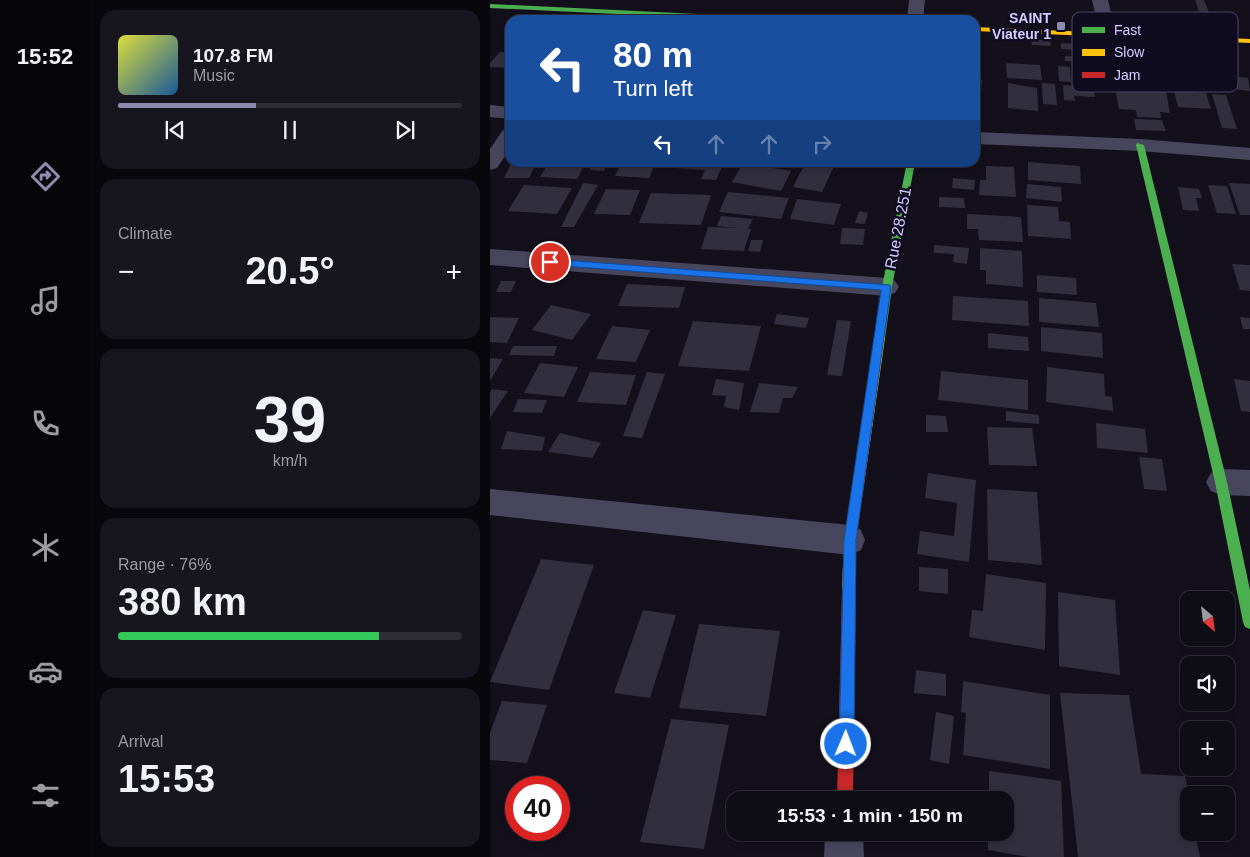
<!DOCTYPE html>
<meta charset="utf-8">
<style>
:root{--surface:#0e0c15;--page:#17151e;--text:#f1f3f6;--muted:#9b9ba0;--line:#2e2c34;--accent:#8f8ab0}
body{margin:0;font-family:Helvetica,sans-serif;background:var(--page);color:var(--text);height:100vh;display:flex;flex-direction:column;font-size:19px;white-space:nowrap}
*{box-sizing:border-box;margin:0}
p{font-size:16px;color:var(--muted)}
.icon{flex:none;width:28px;height:28px;fill:none;stroke:currentColor;stroke-width:2;stroke-linecap:round;stroke-linejoin:round}
.map{position:relative;flex:1;overflow:hidden}
.drawer{display:flex;flex-direction:column;gap:10px;padding:10px;background:#08070c;width:400px}
.drawer>*{flex:none}
.guide{position:absolute;left:15px;top:15px;width:475px;height:152px;border-radius:15px;box-shadow:0 2px 8px #0003,0 0 0 1px var(--line);background:#1a4fa0;color:#fff;overflow:hidden}
.needle{width:32px;rotate:152deg}
.tools{position:absolute;left:690px;top:591px;display:grid;gap:10px}
.tools a{display:grid;place-items:center;width:55px;height:55px;border-radius:10px;background:var(--surface);box-shadow:0 2px 8px #0003,0 0 0 1px var(--line);font-size:25px}
.speed{position:absolute;left:15px;top:776px;display:flex;gap:10px;font-size:25px;font-weight:700;text-align:center}
.speed>*{display:grid;place-content:center;width:65px;height:65px;border-radius:50%;background:var(--surface);box-shadow:0 2px 8px #0003,0 0 0 1px var(--line);line-height:1}
.speed .limit{border:8px solid #d22;background:#fff;color:#111}
.pin{position:absolute;display:grid;place-items:center;width:42px;height:42px;color:#fff;margin:-21px;border:2px solid #fff;border-radius:50%;box-shadow:0 1px 5px #0007}
.me{position:absolute;width:55px;margin:-28px;rotate:1deg;stroke-linejoin:round;filter:drop-shadow(0 0 4px #0008)}
.turn{display:flex;align-items:center;gap:18px;height:105px;padding:0 25px;font-size:22px}
.turn .icon{width:65px;height:65px;stroke-width:2.5}
.turn b{display:block;font-size:35px;line-height:42px}
.lanes{display:flex;align-items:center;height:48px;padding:0 25px;background:#0003;justify-content:center;gap:25px;direction:ltr}
.lanes .off{opacity:.35}
.big{font-size:38px;font-weight:700;line-height:1.1}
.drawer .card{flex:1;display:flex;flex-direction:column;justify-content:center;gap:8px;min-width:0;padding:0 18px;border-radius:15px;background:var(--page)}
.drawer .dial{align-items:center;gap:0}
.dial b{font-size:65px;line-height:1}
.song{display:flex;align-items:center;gap:15px}
.cover{width:60px;height:60px;border-radius:8px;background:linear-gradient(135deg,hsl(60 70% 55%),hsl(210 70% 35%))}
.played{height:5px;border-radius:2px;background:linear-gradient(90deg,var(--accent) 40%,var(--line) 40%)}
.keys{display:flex;justify-content:space-around;direction:ltr}
.heat{display:flex;justify-content:space-between;align-items:center;font-size:28px;direction:ltr}
.charge{height:8px;border-radius:4px;background:linear-gradient(90deg,#34c759 76%,var(--line) 0)}
.trip{position:absolute;left:236px;top:791px;width:288px;height:50px;border-radius:15px;background:var(--surface);box-shadow:0 2px 8px #0003,0 0 0 1px var(--line);font-weight:700;line-height:50px;text-align:center}
main{display:flex;flex:1;min-height:0}
.menu{display:flex;flex-direction:column;width:90px;justify-content:space-around;align-items:center;background:#060508;color:var(--muted)}
.menu .icon{width:35px;height:35px}
.menu .current{color:var(--accent)}
.menu b{font-size:22px;color:var(--text)}
.map>svg:first-child{display:block}
.building{fill:#312e3e}
.lines{fill:none;stroke-linecap:round;stroke-linejoin:round}
.street{fill:#47465d;fill-rule:evenodd}
.fast{fill:#4caf50;fill-rule:evenodd}
.slow{fill:#ffc107;fill-rule:evenodd}
.jam{fill:#c62828;fill-rule:evenodd}
.route{fill:#1a73e8;stroke:#114b97}
.poi-dot{fill:#8f8ab0;stroke:#100c20;stroke-width:2}
.labels{text-anchor:middle;dominant-baseline:central;stroke-width:5;stroke-linejoin:round;paint-order:stroke}
.far-poi-label{font-size:14px;font-weight:bold;fill:#d2cbff;stroke:#100c20;text-anchor:end}
.street-label{font-size:16px;fill:#d2cbff;stroke:#100c20}
.key{fill:#100c20;stroke:#4a4563;stroke-width:1}
.key-label{font-size:14px;fill:#d2cbff}
</style>
<main>
<nav class="menu">
<b>15:52</b>
<svg class="icon current" aria-label="directions" viewBox="0 0 24 24"><path d="M12 3l9 9-9 9-9-9zM9 14v-3h6M13 9l2 2-2 2"/></svg>
<svg class="icon" aria-label="music" viewBox="0 0 24 24"><path d="M9 18V5l10-2v13"/><circle cx="6" cy="18" r="3"/><circle cx="16" cy="16" r="3"/></svg>
<svg class="icon" aria-label="phone" viewBox="0 0 24 24"><path d="M5 4h4l2 5-3 2q2 4 5 5l2-3 5 2v4C11 20 4 13 5 4z"/></svg>
<svg class="icon" aria-label="climate" viewBox="0 0 24 24"><path d="M12 3v18M4 7l16 10M4 17L20 7"/></svg>
<svg class="icon" aria-label="car" viewBox="0 0 24 24"><path d="M5 17H2v-5l4-1 3-4h7l3 4 3 1v5h-3M9 17h6M6 11h13"/><circle cx="7" cy="17" r="2"/><circle cx="17" cy="17" r="2"/></svg>
<svg class="icon" aria-label="filters" viewBox="0 0 24 24"><path d="M4 7h16M4 17h16"/><circle cx="9" cy="7" r="2"/><circle cx="15" cy="17" r="2"/></svg>
</nav>
<section class="drawer">
<div class="card">
<div class="song"><i class="cover"></i><div><b>107.8 FM</b><p>Music</p></div></div>
<div class="played"></div>
<div class="keys"><svg class="icon" aria-label="previous" viewBox="0 0 24 24"><path d="M18 5L8 12l10 7zM5 5v14"/></svg><svg class="icon" aria-label="pause" viewBox="0 0 24 24"><path d="M8 5v14M16 5v14"/></svg><svg class="icon" aria-label="next" viewBox="0 0 24 24"><path d="M6 5l10 7-10 7zM19 5v14"/></svg></div>
</div>
<div class="card"><p>Climate</p>
<div class="heat"><a>−</a><b class="big">20.5°</b><a>+</a></div>
</div>
<div class="card dial"><b>39</b><p>km/h</p></div>
<div class="card"><p>Range · 76%</p><b class="big">380 km</b><div class="charge"></div></div>
<div class="card"><p>Arrival</p><b class="big">15:53</b></div>
</section>
<div class="map">
<svg width="760" height="857" viewBox="0 0 760 857">
<rect width="100%" height="100%" fill="#13101c"/>
<!-- building -->
<g class="building">
<path d="M705 0H714L721 17H711Z"/>
<path d="M541 39 560 40 561 46 542 45Z"/>
<path d="M571 43 588 44 589 50 571 49Z"/>
<path d="M10 52 20 53V68L0 67V63Z"/>
<path d="M575 56 593 57 594 62 575 61Z"/>
<path d="M516 63 550 65 552 80 517 78Z"/>
<path d="M568 66 580 67 581 82 569 81Z"/>
<path d="M733 75 758 78 760 91 735 88Z"/>
<path d="M485 79 492 80 490 108H485Z"/>
<path d="M518 83 547 88 548 111 518 108Z"/>
<path d="M552 83 565 84 567 105 553 104Z"/>
<path d="M573 85 603 87 605 97 584 96 585 101 574 100Z"/>
<path d="M625 88 676 91 680 113 670 112 671 118 647 117 646 110 629 109Z"/>
<path d="M684 91 716 93 721 109 688 107Z"/>
<path d="M722 94 736 95 747 129 732 128Z"/>
<path d="M644 119 672 120 676 131 646 130Z"/>
<path d="M22 162H47L39 178H14Z"/>
<path d="M59 162H96L87 179 50 177Z"/>
<path d="M103 162H117L114 171 100 170Z"/>
<path d="M132 162H166L159 178 125 176Z"/>
<path d="M188 162H234L226 180 211 179 215 170 185 168Z"/>
<path d="M316 162H346L332 192 303 187Z"/>
<path d="M538 162 590 166 591 184 538 180Z"/>
<path d="M253 163 301 171 291 191 242 182Z"/>
<path d="M496 166 524 167 526 197 489 195 490 180H496Z"/>
<path d="M463 178 485 180 484 190 462 188Z"/>
<path d="M93 183 108 185 84 227H71Z"/>
<path d="M739 183 760 184V215H750Z"/>
<path d="M537 184 571 187 572 202 536 198Z"/>
<path d="M34 185 82 188 67 214 18 211Z"/>
<path d="M718 185 737 186 746 214 727 213Z"/>
<path d="M688 187 709 189 712 198H706L709 211 693 210Z"/>
<path d="M116 189 150 190 140 215 104 214Z"/>
<path d="M238 192 299 198 291 219 229 212Z"/>
<path d="M161 193 221 195 211 225 149 223Z"/>
<path d="M449 197 474 198 475 208 449 207Z"/>
<path d="M307 199 351 204 344 225 300 219Z"/>
<path d="M537 205 568 207 569 221 580 222 581 239 538 236Z"/>
<path d="M369 211 378 213 375 224 365 223Z"/>
<path d="M477 214 531 217 533 242 489 240 488 229H477Z"/>
<path d="M231 216 263 219 258 229H261L254 251 211 249 218 227 249 228 227 226Z"/>
<path d="M352 228 375 229 373 245 350 244Z"/>
<path d="M261 240H273L270 252 258 251Z"/>
<path d="M444 245 479 248 477 264 463 262 464 254 444 253Z"/>
<path d="M490 248 532 251 533 287 496 284V270H490Z"/>
<path d="M742 264 760 265V291L750 290Z"/>
<path d="M547 275 586 278 587 295 547 292Z"/>
<path d="M11 281H26L21 292H6Z"/>
<path d="M137 284 195 287 189 308 128 306Z"/>
<path d="M463 296 538 301 539 326 462 320Z"/>
<path d="M549 298 606 303 609 327 549 322Z"/>
<path d="M61 305 101 314 82 340 42 330Z"/>
<path d="M287 314 319 318 316 328 284 324Z"/>
<path d="M0 317 29 318 17 343 0 342Z"/>
<path d="M750 317 760 318V329H753Z"/>
<path d="M347 320 361 321 352 376 337 375Z"/>
<path d="M203 321 271 326 259 371 188 366Z"/>
<path d="M122 326 160 330 146 362 106 359Z"/>
<path d="M551 327 612 333 613 358 551 351Z"/>
<path d="M498 333 538 337 539 351 498 348Z"/>
<path d="M23 346H67L64 356 19 355Z"/>
<path d="M0 358 13 359 0 381Z"/>
<path d="M50 363 88 367 74 397 34 393Z"/>
<path d="M557 367 614 374 615 396 622 397 623 411 556 402Z"/>
<path d="M451 371 538 380V410L448 400Z"/>
<path d="M100 372 146 375 136 405 87 402Z"/>
<path d="M157 372 175 374 152 438 133 436Z"/>
<path d="M226 379 254 383 249 410 234 407 236 396 222 395Z"/>
<path d="M744 379 760 381V412L751 411Z"/>
<path d="M269 383 308 387 302 398H293L289 413 260 412Z"/>
<path d="M2 389 18 391 0 418V392Z"/>
<path d="M28 399 57 400 52 413 23 412Z"/>
<path d="M516 411 549 415V424L516 421Z"/>
<path d="M436 415 456 416 458 432H436Z"/>
<path d="M606 423 655 429 658 453 607 448Z"/>
<path d="M497 427 542 428 547 466 499 465Z"/>
<path d="M17 431 55 437 52 451 11 449Z"/>
<path d="M70 433 111 443 102 458 58 452Z"/>
<path d="M649 457 672 459 677 491 654 489Z"/>
<path d="M438 473 486 480 479 562 427 554 430 531 464 536 467 503 435 498Z"/>
<path d="M497 489 547 492 552 565 498 560Z"/>
<path d="M51 559 104 565 59 690 0 682Z"/>
<path d="M429 567 458 569V594L429 591Z"/>
<path d="M496 574 556 583 555 650 479 637 482 610 493 611Z"/>
<path d="M568 592 625 600 630 675 569 666Z"/>
<path d="M153 610 186 615 160 698 124 693Z"/>
<path d="M209 624 290 631 276 716 189 708Z"/>
<path d="M426 670 456 674V696L424 693Z"/>
<path d="M473 681 560 695V769L473 755 476 713 471 712Z"/>
<path d="M570 693 639 695 651 774 695 776 699 798V832H705L710 857H588Z"/>
<path d="M12 701 57 705 37 763 0 760V733Z"/>
<path d="M446 712 464 716 459 764 440 760Z"/>
<path d="M181 719 239 725 214 849 150 842Z"/>
<path d="M499 771 571 781 574 857H538L498 850V832H515V800H499Z"/>
</g>
<g class="lines">
<!-- street -->
<g class="street">
<path d="M419 0H435L433 20H417Z"/>
<path d="M602 0H618L626 35 624 38H612L610 35Z"/>
<path d="M0 105 20 107V119L0 117Z"/>
<path d="M20 128V149L7 168 0 170V149L13 130Z"/>
<path d="M485 132 650 139 760 148V160L650 151 485 144Z"/>
<path d="M0 249 397 278 405 281 409 287 405 293 397 296 0 265Z"/>
<path d="M731 469 760 470V496L731 495 721 491 716 482 721 473Z"/>
<path d="M0 489 360 525 371 530 375 540 371 550 360 555 0 515Z"/>
<path d="M335 832H373L374 857H334Z"/>
</g>
<!-- fast -->
<g class="fast">
<path d="M0 4 292 18 295 20H251L0 8Z"/>
<path d="M647 143 654 145 737 482 760 590V629L755 627 753 622 725 482 646 145Z"/>
<path d="M417 162H425L402 287 395 338 390 342 385 338 392 287Z"/>
</g>
<!-- slow -->
<g class="slow">
<path d="M485 27 760 39V43L485 31Z"/>
<path d="M390 334 395 338 366 540V590L364 595 359 596 354 595 352 590 354 540 385 338Z"/>
</g>
<!-- jam -->
<path class="jam" d="M359 584 364 585 366 590 363 800H347L352 590 354 585Z"/>
</g>
<!-- route -->
<path class="route" d="M60 259 400 285 401 287 366 540 364 744 361 750 356 752 351 750 349 744 354 540 391 290 60 265 55 262Z"/>
<!-- markers -->
<rect class="poi-dot" x="566" y="21" width="10" height="10" rx="2.5"/>
<g class="labels">
<!-- far-poi labels -->
<g class="far-poi-label">
<text x="561" y="18">SAINT<tspan x="561" dy="16">Viateur 1</tspan></text>
</g>
<!-- street labels -->
<g class="street-label">
<text transform="translate(408 228) rotate(-79)">Rue 28.251</text>
</g>
</g>
<!-- legend -->
<rect x="582" y="12" width="166" height="80" rx="8" class="key"/>
<rect x="592" y="27" width="23" height="6" fill="#4caf50"/>
<rect x="592" y="49" width="23" height="7" fill="#ffc107"/>
<rect x="592" y="72" width="23" height="6" fill="#c62828"/>
<g class="key-label">
<text x="624" y="35">Fast</text>
<text x="624" y="57">Slow</text>
<text x="624" y="80">Jam</text>
</g>
</svg>
<div class="tools">
<a><svg class="needle" viewBox="-14 -14 28 28"><path d="M0-13l5 13h-10z" fill="#e53935"/><path d="M0 13l5-13h-10z" fill="#9b9ba0"/></svg></a>
<a><svg class="icon" aria-label="sound" viewBox="0 0 24 24"><path d="M4 9h4l5-4v14l-5-4H4zM17 9q2 3 0 6"/></svg></a>
<a>+</a>
<a>−</a>
</div>
<div class="speed"><div class="limit">40</div></div>
<div class="pin" style="left:60px;top:262px;background:#d93025"><svg class="icon" aria-label="arrive" viewBox="0 0 24 24"><path d="M6 21V4h12l-3 4 3 4H6"/></svg></div>
<svg class="me" style="left:356px;top:744px" viewBox="-20 -20 40 40"><circle r="17" fill="#1a73e8" stroke="#fff" stroke-width="3"/><path d="M0-11L8 9 0 5-8 9z" fill="#fff"/></svg>
<div class="trip">15:53 · 1 min · 150 m</div>
<div class="guide">
<div class="turn"><svg class="icon" aria-label="left" viewBox="0 0 24 24"><path d="M17 20v-9H6M10 6l-5 5 5 5"/></svg><div><b>80 m</b>Turn left</div></div>
<div class="lanes"><svg class="icon" aria-label="left" viewBox="0 0 24 24"><path d="M17 20v-9H6M10 6l-5 5 5 5"/></svg><svg class="icon off" aria-label="ahead" viewBox="0 0 24 24"><path d="M12 20V5M6 11l6-6 6 6"/></svg><svg class="icon off" aria-label="ahead" viewBox="0 0 24 24"><path d="M12 20V5M6 11l6-6 6 6"/></svg><svg class="icon off" aria-label="right" viewBox="0 0 24 24"><path d="M7 20v-9h11M14 6l5 5-5 5"/></svg></div>
</div>
</div>
</main>
